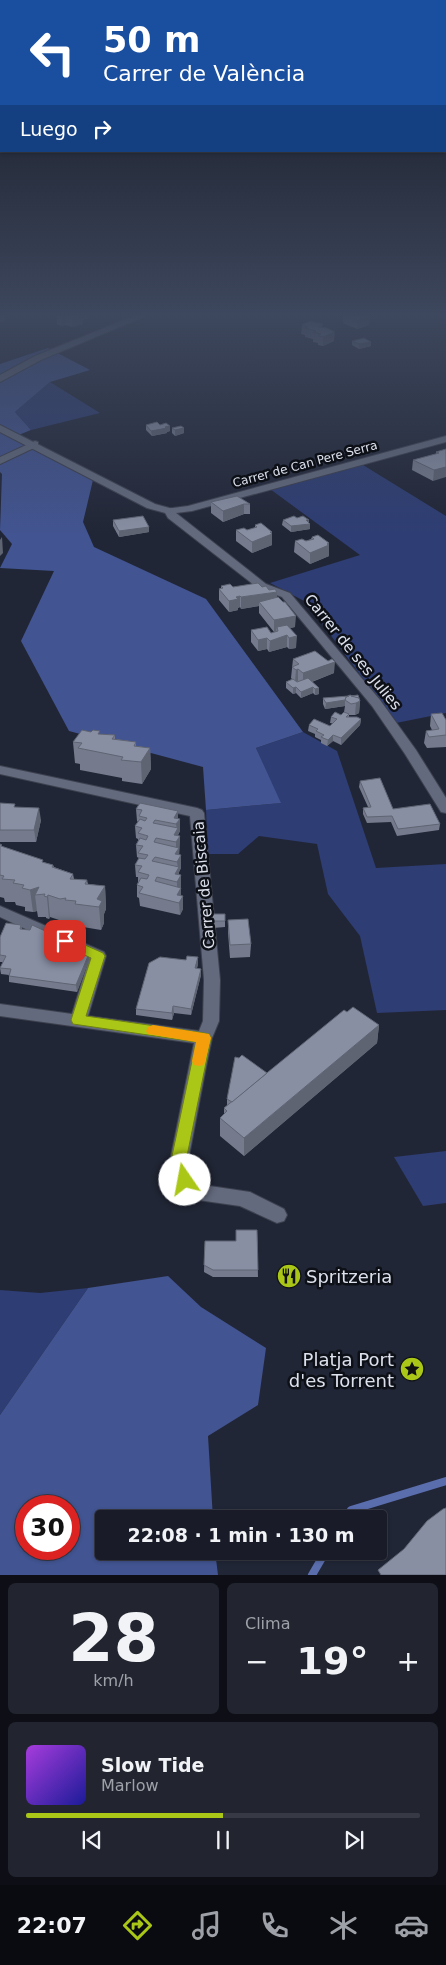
<!DOCTYPE html>
<html lang="es">
<meta charset="utf-8">
<style>
:root{--surface:#191c28;--page:#222530;--text:#f1f3f6;--muted:#9fa1a8;--line:#373a45;--accent:#aac717}
body{margin:0;font-family:"DejaVu Sans",sans-serif;background:var(--page);color:var(--text);height:100vh;display:flex;flex-direction:column;font-size:19px;white-space:nowrap}
*{box-sizing:border-box;margin:0}
p{font-size:16px;color:var(--muted)}
.icon{flex:none;width:28px;height:28px;fill:none;stroke:currentColor;stroke-width:2;stroke-linecap:round;stroke-linejoin:round}
.map{position:relative;height:1575px;overflow:hidden}
.drawer{display:flex;flex-direction:column;gap:8px;padding:8px;background:#0e0f16;flex:1}
.drawer>*{flex:none}
.top-card{position:absolute;left:0px;top:0px;width:446px;height:152px;box-shadow:0 1px 4px #0004,0 0 0 1px var(--line);background:#1a4fa0;color:#fff;overflow:hidden}
.speed{position:absolute;left:15px;top:1495px;display:flex;gap:10px;font-size:25px;font-weight:700;text-align:center}
.speed>*{display:grid;place-content:center;width:65px;height:65px;border-radius:50%;background:var(--surface);box-shadow:0 1px 4px #0004,0 0 0 1px var(--line);line-height:1}
.speed .limit{border:8px solid #d22;background:#fff;color:#111}
.pin{position:absolute;display:grid;place-items:center;width:42px;height:42px;color:#fff;margin:-21px;border-radius:10px;box-shadow:0 2px 8px #0006}
.me{position:absolute;width:55px;margin:-28px;rotate:348deg;stroke-linejoin:round;filter:drop-shadow(0 0 4px #0008)}
.turn{display:flex;align-items:center;gap:18px;height:105px;padding:0 20px;font-size:22px}
.turn .icon{width:65px;height:65px;stroke-width:2.5}
.turn b{display:block;font-size:35px;line-height:42px}
.then{display:flex;align-items:center;height:48px;padding:0 20px;background:#0003;gap:10px;font-size:19px}
.big{font-size:38px;font-weight:600;line-height:1.1}
.drawer .widget{flex:1;display:flex;flex-direction:column;justify-content:center;gap:8px;min-width:0;padding:0 18px;border-radius:8px;background:var(--page)}
.drawer .dial{align-items:center;gap:0}
.dial b{font-size:65px;line-height:1}
.song{display:flex;align-items:center;gap:15px}
.cover{width:60px;height:60px;border-radius:8px;background:linear-gradient(135deg,hsl(280 70% 55%),hsl(240 70% 35%))}
.played{height:5px;border-radius:2px;background:linear-gradient(90deg,var(--accent) 50%,var(--line) 50%)}
.keys{display:flex;justify-content:space-around;direction:ltr}
.heat{display:flex;justify-content:space-between;align-items:center;font-size:28px;direction:ltr}
.drawer .tiles{flex:1;display:grid;gap:8px;grid-template-columns:1fr 1fr}
.widget:last-child{grid-column:span 2}
.trip{position:absolute;left:95px;top:1510px;width:292px;height:50px;border-radius:5px;background:var(--surface);box-shadow:0 1px 4px #0004,0 0 0 1px var(--line);font-weight:600;line-height:50px;text-align:center}
.menu{display:flex;height:80px;justify-content:space-around;align-items:center;background:#0a0b10;color:var(--muted)}
.menu .icon{width:35px;height:35px}
.menu .on{color:var(--accent)}
.menu b{font-size:22px;color:var(--text)}
.map>svg:first-child{display:block}
.green{fill:#2e3d73}
.forest{fill:#425491;fill-rule:evenodd}
.lines{fill:none;stroke-linecap:round;stroke-linejoin:round}
.stream{stroke:#5a6dad;stroke-width:8}
.minor-casing{stroke:#3d414f;stroke-width:2}
.tertiary-casing{stroke:#3d414f;stroke-width:2}
.minor{fill:#636a7d;fill-rule:evenodd}
.tertiary{fill:#636a7d;fill-rule:evenodd}
.wall{fill:#757b8c}
.shaded-wall{fill:#5f6472}
.building{fill:#888fa3;stroke:#5f6472}
.route{fill:#aac717;stroke:#6e810f}
.slow{fill:#f59e0b}
.labels{text-anchor:middle;dominant-baseline:central;stroke-width:5;stroke-linejoin:round;paint-order:stroke}
.far-street-label{font-size:12px;fill:#dde1ec;stroke:#0d1017}
.street-label{font-size:15px;fill:#dde1ec;stroke:#0d1017}
.near-poi-label{font-size:18px;fill:#dde1ec;stroke:#0d1017;text-anchor:start}
</style>
<div class="map">
<svg width="446" height="1575" viewBox="0 0 446 1575">
<rect width="100%" height="100%" fill="#212636"/>
<!-- green -->
<g class="green">
<path d="M50 382 100 413 31 430 15 412Z"/>
<path d="M363 465 446 516V713L396 723 306 602 270 583 360 555 270 489Z"/>
<path d="M303 732 337 751 376 868 446 864V1010L377 1013 360 936 328 894 317 844 259 836 238 854H208L206 810 280 803 256 748Z"/>
<path d="M446 1151V1203L423 1206 394 1157Z"/>
<path d="M88 1288 0 1415V1290L40 1293Z"/>
</g>
<!-- forest -->
<g class="forest">
<path d="M48 348 90 370 50 382 15 412 31 430 11 438 93 480 83 522 94 547 206 599 303 732 256 748 281 803 206 810 203 767 69 731 21 641 54 571 0 568 12 544 0 530 2 474 0 472V364Z"/>
<path d="M168 1276 201 1307 266 1348 258 1405 208 1436 213 1519H104V1551H215L218 1575H0V1415L88 1288ZM26 1506H69V1549H26Z"/>
</g>
<g class="lines">
<!-- stream -->
<g class="stream">
<path d="M346 1519 351 1510 446 1481"/>
<path d="M312 1575 326 1551"/>
</g>
<!-- minor casing -->
<g class="minor-casing">
<g id="minor">
<path d="M141 313H153L41 360 0 382V375L35 356Z"/>
<path d="M446 436V442L192 511 176 513 266 584 290 593 380 700 416 750 446 798V813L441 812 405 754 372 706 282 597 258 588 168 518 164 511 165 509 188 506Z"/>
<path d="M35 441 38 442V446L0 464V457Z"/>
<path d="M0 766 197 808 202 810 204 813 220 980 219 1021 212 1038 206 1067 189 1156 193 1176 203 1185 250 1192 284 1209 287 1215 284 1221 277 1223 240 1206 198 1200 191 1198 178 1186 171 1156 194 1043 0 1016V1004L72 1014 89 959 67 949 65 945 67 941 73 939 79 941 104 952 106 956 88 1016 199 1031 203 1021 204 980 190 816 0 774Z"/>
<path d="M0 906 53 929 55 933 53 937 47 939 0 917Z"/>
</g>
</g>
<!-- tertiary casing -->
<g class="tertiary-casing">
<path id="tertiary" d="M0 425 155 504 173 509 174 511 169 514 147 508 0 432Z"/>
</g>
<!-- minor -->
<use href="#minor" class="minor"/>
<!-- tertiary -->
<use href="#tertiary" class="tertiary"/>
</g>
<!-- wall -->
<g class="wall">
<path d="M56 313H89V318L82 320 83 324 72 327 66 325 61 326 57 324Z"/>
<path d="M343 314 370 316 369 325 357 329 343 323Z"/>
<path d="M323 324 322 327 334 341 323 346 318 345V343L313 342V339L305 337V335L301 334 302 325Z"/>
<path d="M352 341 371 342V346L359 349 352 345Z"/>
<path d="M146 425 170 431 167 432V433L152 436 146 430Z"/>
<path d="M172 428 184 433 175 436 172 433Z"/>
<path d="M446 449 433 481 412 470 413 460 436 454V452Z"/>
<path d="M211 502 250 504V514H244L223 522 211 513Z"/>
<path d="M297 518 310 524V529L291 532 282 525 283 520Z"/>
<path d="M113 520 149 527V532L119 537 113 526Z"/>
<path d="M255 525 272 532V545L252 553 236 541V530H247L255 528Z"/>
<path d="M312 537 329 545V556L310 564 294 552 295 541H306L311 539Z"/>
<path d="M221 586 233 587H262L277 592V597L295 627 290 628 296 648 289 649 287 647 269 652 267 649 258 651 251 642V630L271 633 274 632 259 613V606L241 609 240 607 238 608V610L229 612 219 600V589L221 588Z"/>
<path d="M293 659 334 673 312 682 319 688V694L315 695 313 693 301 698 296 693 293 694 286 688V682L292 679 291 678Z"/>
<path d="M323 698 360 701 359 713 355 715H349V717L361 719 360 725 341 745 333 741 327 746 321 743V740L315 737V734L308 731 309 725 330 726 332 723H330L331 717 347 714 344 712 345 706 325 709 323 704Z"/>
<path d="M431 714 446 720V747L427 748 424 743 426 731 432 730 430 726Z"/>
<path d="M100 734 115 735V739L136 742V746L150 748 151 769 142 784 122 781V778L80 770V764L75 763 73 742Z"/>
<path d="M360 781 393 809 440 824 439 830 397 836 391 822 367 823 363 814V808L368 807 359 787Z"/>
<path d="M0 803 15 807 41 820 36 842H0Z"/>
<path d="M136 809 178 818 180 831 178 835V836H180L179 855 181 868 179 872V875H181V896H183V909L180 915 140 906 139 898 137 897V885L138 882V877H136L135 865 139 859V858L137 857 136 845 138 841V839L136 838 135 826 138 822 137 821Z"/>
<path d="M0 844 2 847 43 862 53 865 54 867 73 874 74 879 87 880 88 884 105 886 106 909 104 914V923L101 930 77 926V923H68L67 921H62L50 917 49 919 46 918V917H38L37 911 33 912 25 911V907L16 905 15 902H5L4 898 0 897Z"/>
<path d="M212 914 225 921V927L213 928Z"/>
<path d="M228 920 251 944 250 957 230 958 228 933Z"/>
<path d="M21 925 22 929 90 951V957L77 992 9 982V975L1 974 0 968 3 962H0V937Z"/>
<path d="M198 964 197 968 201 969V975L191 1015 174 1013 172 1020 136 1015V1009Z"/>
<path d="M347 1012 379 1025 377 1043 244 1156 220 1136V1118L224 1115V1108L227 1106V1099L267 1073Z"/>
<path d="M257 1230 258 1277H213L204 1272 205 1241H236Z"/>
</g>
<!-- shaded-wall -->
<g class="shaded-wall">
<path d="M77 313H89V318L82 320 83 324 72 327V318Z"/>
<path d="M65 316 66 325 61 326V317Z"/>
<path d="M370 316 369 325 357 329V320Z"/>
<path d="M5 317V321L0 322V318Z"/>
<path d="M335 332 334 341 323 346V337Z"/>
<path d="M371 342V346L359 349V344Z"/>
<path d="M170 426V431L167 432V433L152 436 151 431Z"/>
<path d="M184 428V433L175 436V430Z"/>
<path d="M446 467V477L433 481 434 470Z"/>
<path d="M244 504V514L223 522V511Z"/>
<path d="M309 520V524H310V529L291 532V526Z"/>
<path d="M149 527V532L119 537V531Z"/>
<path d="M270 532H272V545L252 553V542Z"/>
<path d="M2 537 3 553 0 556V540Z"/>
<path d="M329 543V556L310 564V553Z"/>
<path d="M277 592V604L259 602V606L241 609V597Z"/>
<path d="M240 596V607L238 608V610L229 612V601L236 597Z"/>
<path d="M296 616 295 627 278 631 277 627 276 631 274 632V620Z"/>
<path d="M287 635V647L269 652 270 641Z"/>
<path d="M297 636 296 648 289 649V638Z"/>
<path d="M267 638V649L258 651V640Z"/>
<path d="M335 662 334 673 303 685V673Z"/>
<path d="M298 669V681L295 682 296 670Z"/>
<path d="M296 687V693L293 694V688Z"/>
<path d="M313 687V693L301 698V692Z"/>
<path d="M319 688V694L315 695V689Z"/>
<path d="M345 700V706L325 709 326 703Z"/>
<path d="M360 701 359 713 355 715 356 703Z"/>
<path d="M361 719 360 725 341 745V738Z"/>
<path d="M333 735V741L327 746 328 740Z"/>
<path d="M150 748 151 769 142 784 141 762Z"/>
<path d="M39 808 41 820 36 842 34 830Z"/>
<path d="M178 811V821L180 819V831L178 835V839L180 836 179 858 181 855V868L179 872V878L181 875V899L183 896V909L180 915 179 903H177V882L175 874 178 869 177 862 175 854 176 852V842L174 835 177 830 176 824 174 818Z"/>
<path d="M105 886 106 909 104 914V923L101 930 99 907 97 899Z"/>
<path d="M39 887 35 895 37 911 33 912 30 890Z"/>
<path d="M48 895 50 917 49 919 47 897Z"/>
<path d="M90 951V957L77 992 76 985Z"/>
<path d="M198 957V964L195 975V968Z"/>
<path d="M201 969V975L191 1015V1009Z"/>
<path d="M173 1006 174 1013 172 1020V1013Z"/>
<path d="M379 1025 377 1043 244 1156V1138Z"/>
</g>
<!-- building -->
<g class="building">
<path d="M0 313 5 317 0 318Z"/>
<path d="M60 313H78L82 315 72 318 65 316 61 317 56 315 60 314Z"/>
<path d="M346 313H364L370 316 357 320 343 314Z"/>
<path d="M310 321 323 324 318 327 327 328 335 332 323 337 318 336 321 334 313 332 316 331 305 328 308 327 302 325Z"/>
<path d="M364 338 371 342 359 344 352 341Z"/>
<path d="M157 422 160 425 166 423 170 426 165 427 167 428 151 431 146 425Z"/>
<path d="M181 426 184 428 175 430 172 428Z"/>
<path d="M446 449V467L434 470 413 460 439 453 436 452Z"/>
<path d="M237 496 250 504H244L223 511 211 502Z"/>
<path d="M143 516 149 527 119 531 113 520Z"/>
<path d="M294 516 297 518 303 516 309 520H306L310 524 291 526 283 520Z"/>
<path d="M261 523 272 532H270L272 534 252 542 236 530 244 528 247 530 257 527 255 525Z"/>
<path d="M318 535 329 543 327 544 329 545 310 553 295 541 302 539 306 541 314 539 312 537Z"/>
<path d="M258 583 262 587 266 586 269 590 275 589 277 592 241 597 240 596 236 597 238 599 229 601 219 589 223 588 221 586 230 584 233 587Z"/>
<path d="M278 597 283 602H285L296 616 274 620 259 602Z"/>
<path d="M287 625 297 636 289 638 287 635 270 641 267 638 258 640 251 630 267 627 271 633 278 631 277 627Z"/>
<path d="M315 651 328 661 332 659 335 662 303 673 298 669 296 670 292 667 299 664 293 659Z"/>
<path d="M308 678 319 688 315 689 313 687 301 692 296 687 293 688 286 682 293 679 297 682Z"/>
<path d="M350 695 359 698 360 701 356 703 351 704 345 700 346 697Z"/>
<path d="M358 695 359 698 351 696Z"/>
<path d="M349 696 346 697 345 700 326 703 323 698Z"/>
<path d="M335 712 341 715 344 712 349 714 346 717H357L361 719 341 738 333 735 328 740 321 737 324 735 316 731 318 729 309 725 314 719 330 726 337 719 331 717Z"/>
<path d="M442 713 446 720V735L429 737 426 731 439 729 431 714Z"/>
<path d="M82 730 91 732 93 730 100 731 98 734 115 735 112 739 136 742 134 746 150 748 141 762 121 760 123 757 78 748 82 743 73 742Z"/>
<path d="M380 778 393 809 430 804 440 824 398 829 392 816 367 817 363 808 371 807 360 781Z"/>
<path d="M0 803 15 804 14 807 39 808 34 830H0Z"/>
<path d="M140 803 178 811 174 818 180 819 176 824 155 820 153 823 178 828 174 835 180 836 176 842 156 838 154 842 179 848 175 854 181 855 177 862 155 857 152 861 179 867 175 874 181 875 177 882 157 877 155 881 181 888 177 895 183 896 179 903 139 893 143 887 137 885 141 878 147 879 149 875 138 872 142 866 135 865 139 858 145 859 148 855 138 853 143 846 136 845 140 838 146 840 148 836 138 833 142 828 135 826 140 819 145 821 147 818 139 816 142 810 136 809Z"/>
<path d="M0 844 2 845 1 846 43 860 42 862 53 865 52 867 73 874 70 879 87 880 85 884 105 886 97 899 102 901 99 907 75 904 76 901 65 900 66 898 60 899 48 895 47 897 44 896 45 894 35 895 39 887 30 890 22 888 24 885 13 883 15 880 2 879 4 876 0 875Z"/>
<path d="M212 914H225V921H213Z"/>
<path d="M248 919 251 944 230 945 228 920Z"/>
<path d="M6 923 21 925 20 929 30 930 32 925 90 951 76 985 9 976 11 969 0 968 6 956 0 955V937Z"/>
<path d="M187 956 198 957 195 968 201 969 191 1009 173 1006 172 1013 136 1009 149 963 160 957 186 960Z"/>
<path d="M353 1007 379 1025 244 1138 220 1118 227 1111 224 1108 344 1010 347 1012Z"/>
<path d="M242 1055 267 1073 232 1102 227 1099 235 1057 239 1058Z"/>
<path d="M236 1230H257L258 1270H213L204 1265 205 1241H236Z"/>
<path d="M446 1508V1575H381L378 1570 404 1549 427 1521 443 1509Z"/>
</g>
<!-- sky -->
<linearGradient id="sky" x2="0" y2="1"><stop stop-color="#12151e"/><stop offset="0.59" stop-color="#3d475d"/><stop offset="1" stop-color="#3d475d" stop-opacity="0"/></linearGradient>
<rect width="446" height="534" fill="url(#sky)"/>
<!-- route -->
<path class="route" d="M65 936 103 953 105 956 86 1016 204 1033 209 1034 211 1038 187 1156 193 1180 191 1184 185 1186 180 1184 172 1156 196 1042 73 1024 71 1020 91 958 61 944 59 941 61 938Z"/>
<!-- slow -->
<path class="slow" d="M153 1025 209 1034 211 1038 204 1065 199 1066 194 1065 192 1061 196 1042 148 1034 146 1031 148 1027Z"/>
<!-- icons -->
<defs>
<g id="restaurant-disc" transform="scale(1.25)"><circle r="9.5" fill="#aac717" stroke="#0d1017"/><path d="M-5-6h1v4h1v-4h1v4h1v-4h1v5L-1.5 .5V6h-2V.5L-5-1ZM5-6V6H3V1.5H1.5Q1.5-4 5-6Z" fill="#111"/></g>
<g id="sight-disc" transform="scale(1.25)"><circle r="9.5" fill="#aac717" stroke="#0d1017"/><path d="M0-6L1.8-2.2L6-1.7L2.9 1.2L3.7 5.4L0 3.3L-3.7 5.4L-2.9 1.2L-6-1.7L-1.8-2.2Z" fill="#111"/></g>
</defs>
<g fill-rule="evenodd">
<use href="#restaurant-disc" x="289" y="1276"/>
<use href="#sight-disc" x="412" y="1369"/>
</g>
<g class="labels">
<!-- far-street labels -->
<g class="far-street-label">
<text transform="translate(305 464) rotate(-15)">Carrer de Can Pere Serra</text>
</g>
<!-- street labels -->
<g class="street-label">
<text transform="translate(353 652) rotate(51)">Carrer de ses Julies</text>
<text transform="translate(204 885) rotate(-95)">Carrer de Biscaia</text>
</g>
<!-- near-poi labels -->
<g class="near-poi-label">
<text x="306" y="1276">Spritzeria</text>
<text x="394" y="1359" text-anchor="end">Platja Port<tspan x="394" dy="21">d'es Torrent</tspan></text>
</g>
</g>
</svg>
<div class="speed"><div class="limit">30</div></div>
<div class="pin" style="left:65px;top:941px;background:#d93025"><svg class="icon" aria-label="arrive" viewBox="0 0 24 24"><path d="M6 21V4h12l-3 4 3 4H6"/></svg></div>
<svg class="me" style="left:185px;top:1180px" viewBox="-20 -20 40 40"><circle r="19" fill="#fff"/><path d="M0-13L10 11 0 6-10 11z" fill="#aac717"/></svg>
<div class="trip">22:08 · 1 min · 130 m</div>
<div class="top-card">
<div class="turn"><svg class="icon" aria-label="left" viewBox="0 0 24 24"><path d="M17 20v-9H6M10 6l-5 5 5 5"/></svg><div><b>50 m</b>Carrer de València</div></div>
<div class="then">Luego<svg class="icon" aria-label="right" viewBox="0 0 24 24"><path d="M7 20v-9h11M14 6l5 5-5 5"/></svg></div>
</div>
</div>
<section class="drawer">
<div class="tiles">
<div class="widget dial"><b>28</b><p>km/h</p></div>
<div class="widget"><p>Clima</p>
<div class="heat"><a>−</a><b class="big">19°</b><a>+</a></div>
</div>
<div class="widget">
<div class="song"><i class="cover"></i><div><b>Slow Tide</b><p>Marlow</p></div></div>
<div class="played"></div>
<div class="keys"><svg class="icon" aria-label="previous" viewBox="0 0 24 24"><path d="M18 5L8 12l10 7zM5 5v14"/></svg><svg class="icon" aria-label="pause" viewBox="0 0 24 24"><path d="M8 5v14M16 5v14"/></svg><svg class="icon" aria-label="next" viewBox="0 0 24 24"><path d="M6 5l10 7-10 7zM19 5v14"/></svg></div>
</div>
</div>
</section>
<nav class="menu">
<b>22:07</b>
<svg class="icon on" aria-label="directions" viewBox="0 0 24 24"><path d="M12 3l9 9-9 9-9-9zM9 14v-3h6M13 9l2 2-2 2"/></svg>
<svg class="icon" aria-label="music" viewBox="0 0 24 24"><path d="M9 18V5l10-2v13"/><circle cx="6" cy="18" r="3"/><circle cx="16" cy="16" r="3"/></svg>
<svg class="icon" aria-label="phone" viewBox="0 0 24 24"><path d="M5 4h4l2 5-3 2q2 4 5 5l2-3 5 2v4C11 20 4 13 5 4z"/></svg>
<svg class="icon" aria-label="climate" viewBox="0 0 24 24"><path d="M12 3v18M4 7l16 10M4 17L20 7"/></svg>
<svg class="icon" aria-label="car" viewBox="0 0 24 24"><path d="M5 17H2v-5l4-1 3-4h7l3 4 3 1v5h-3M9 17h6M6 11h13"/><circle cx="7" cy="17" r="2"/><circle cx="17" cy="17" r="2"/></svg>
</nav>
